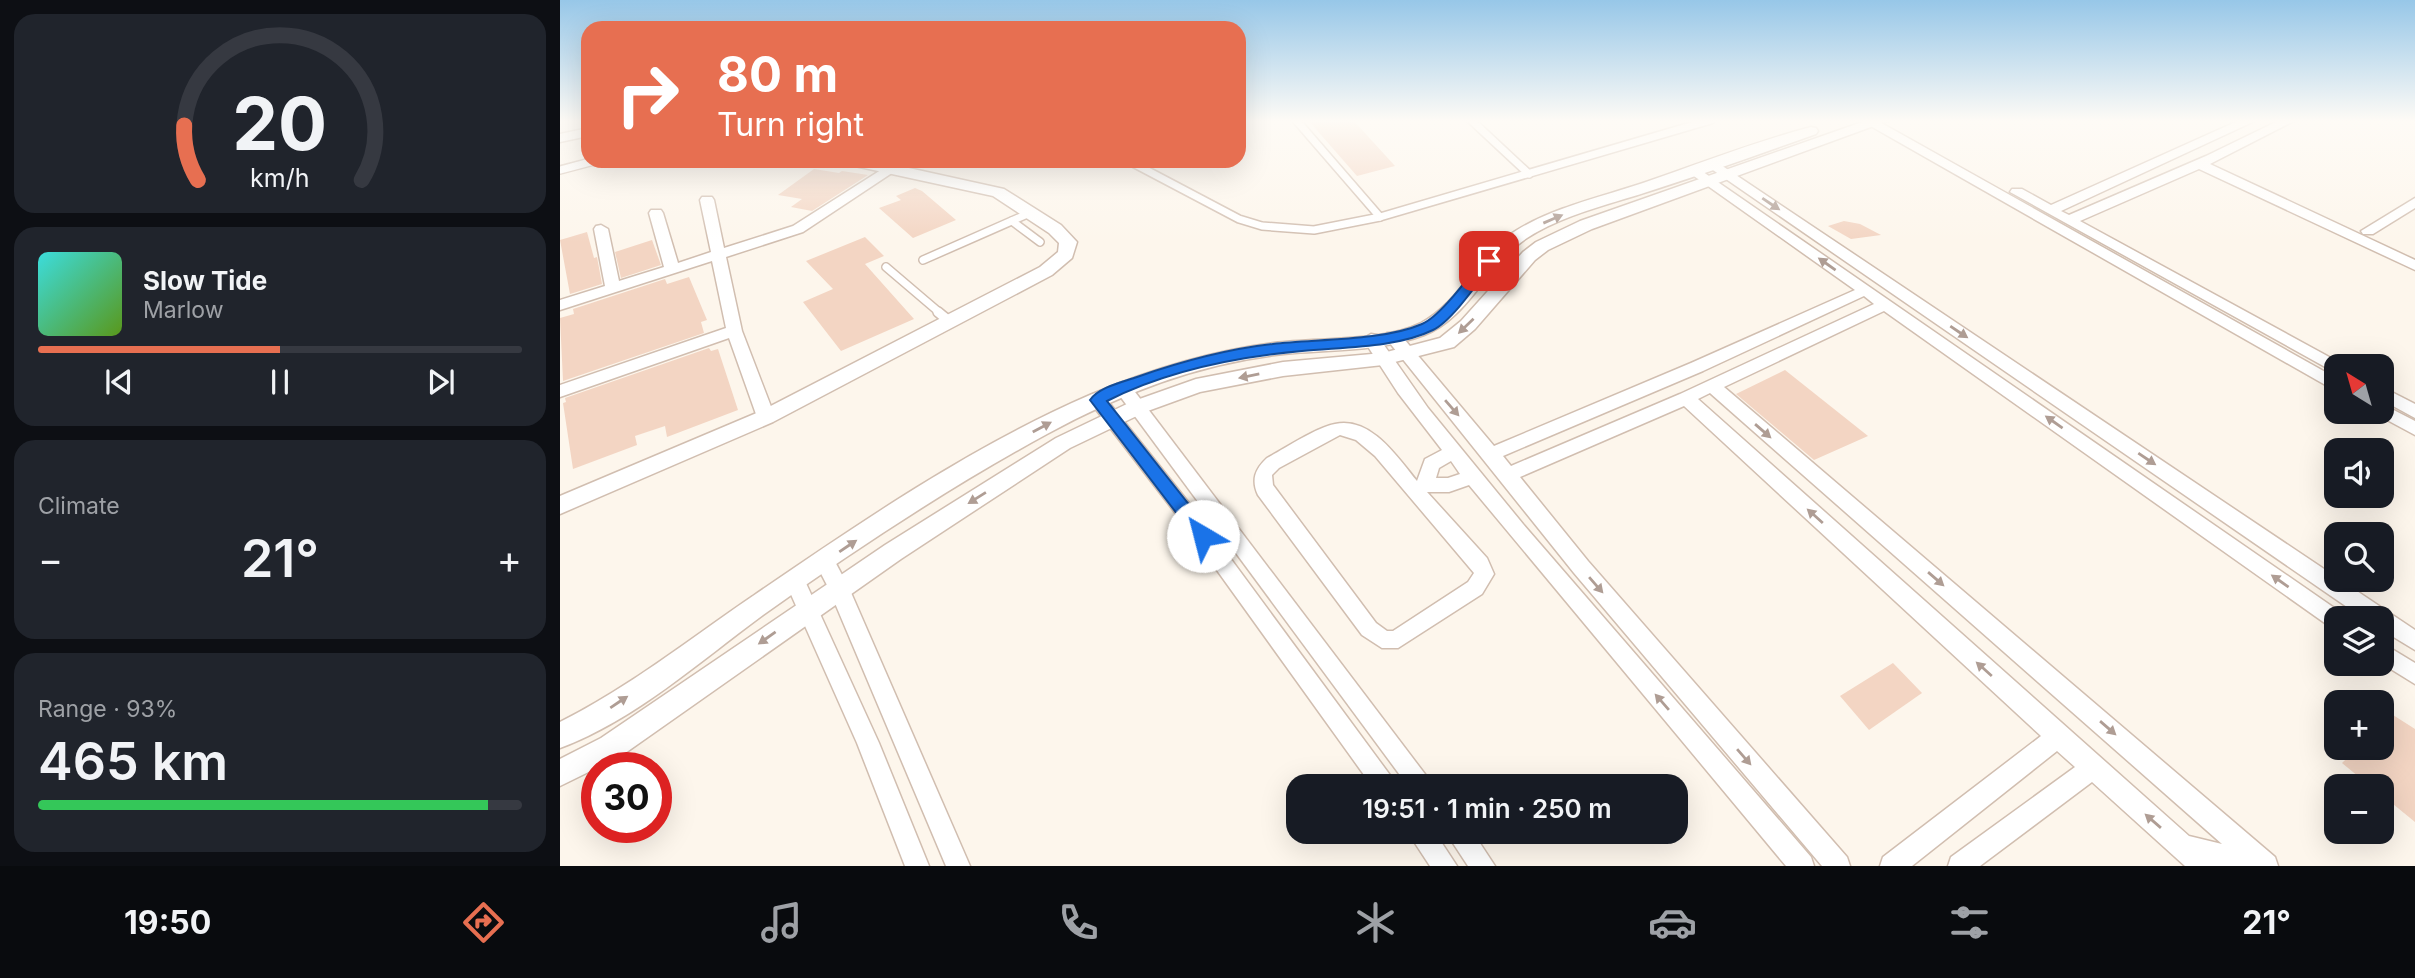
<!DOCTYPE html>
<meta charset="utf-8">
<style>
:root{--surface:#171b24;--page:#20242c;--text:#f1f3f6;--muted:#9ea1a6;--line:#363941;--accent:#e76f51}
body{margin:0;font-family:Inter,sans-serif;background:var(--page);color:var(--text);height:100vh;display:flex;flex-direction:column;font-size:26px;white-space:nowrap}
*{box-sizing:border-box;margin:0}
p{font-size:23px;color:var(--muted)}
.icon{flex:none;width:38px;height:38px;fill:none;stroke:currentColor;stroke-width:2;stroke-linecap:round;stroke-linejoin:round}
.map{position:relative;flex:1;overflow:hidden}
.details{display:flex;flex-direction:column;gap:14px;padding:14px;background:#0d0f14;width:560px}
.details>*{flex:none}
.hud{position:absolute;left:21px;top:21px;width:665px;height:147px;border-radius:21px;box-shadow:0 7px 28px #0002;background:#e76f51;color:#fff;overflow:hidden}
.needle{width:46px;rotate:323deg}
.buttons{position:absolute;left:1764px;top:354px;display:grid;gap:14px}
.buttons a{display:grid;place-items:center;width:70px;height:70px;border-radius:14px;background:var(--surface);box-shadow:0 7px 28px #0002;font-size:35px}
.speed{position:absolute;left:21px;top:752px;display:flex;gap:14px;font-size:35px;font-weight:700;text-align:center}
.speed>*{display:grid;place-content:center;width:91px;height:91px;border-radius:50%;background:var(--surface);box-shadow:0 7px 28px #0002;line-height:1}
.speed .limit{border:10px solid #d22;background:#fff;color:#111}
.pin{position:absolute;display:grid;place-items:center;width:60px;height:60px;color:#fff;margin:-30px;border-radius:14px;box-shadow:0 4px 10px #0006}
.me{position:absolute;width:77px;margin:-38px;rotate:323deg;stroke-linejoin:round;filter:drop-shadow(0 0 5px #0008)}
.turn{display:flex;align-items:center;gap:24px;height:147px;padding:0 21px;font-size:32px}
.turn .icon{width:91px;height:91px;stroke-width:2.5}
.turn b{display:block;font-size:49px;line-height:60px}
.big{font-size:52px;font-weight:600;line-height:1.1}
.details .card{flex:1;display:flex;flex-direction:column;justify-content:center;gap:10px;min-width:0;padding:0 24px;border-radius:21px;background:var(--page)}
.details .dial{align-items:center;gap:0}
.dial svg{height:182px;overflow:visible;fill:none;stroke:var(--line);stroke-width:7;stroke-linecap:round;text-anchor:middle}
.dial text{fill:var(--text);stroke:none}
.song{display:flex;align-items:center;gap:21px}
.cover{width:84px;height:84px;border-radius:10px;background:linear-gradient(135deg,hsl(180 70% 55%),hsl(90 70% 35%))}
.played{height:7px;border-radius:4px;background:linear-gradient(90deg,var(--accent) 50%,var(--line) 50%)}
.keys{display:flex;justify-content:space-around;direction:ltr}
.heat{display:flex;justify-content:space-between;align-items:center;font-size:38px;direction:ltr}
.charge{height:10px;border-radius:5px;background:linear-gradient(90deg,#34c759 93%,var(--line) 0)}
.trip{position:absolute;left:726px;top:774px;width:402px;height:70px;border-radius:21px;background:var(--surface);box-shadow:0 7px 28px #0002;font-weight:600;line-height:70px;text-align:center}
.menu{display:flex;height:112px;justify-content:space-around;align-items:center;background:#090b0e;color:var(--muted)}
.menu .icon{width:49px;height:49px}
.menu .on{color:var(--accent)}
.menu b{font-size:32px;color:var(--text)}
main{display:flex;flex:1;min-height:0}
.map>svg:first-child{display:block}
.building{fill:#f3d5c3}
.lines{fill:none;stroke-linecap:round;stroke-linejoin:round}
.service-far1-casing{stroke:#d1beb0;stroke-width:10}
.service-casing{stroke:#d1beb0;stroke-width:12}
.minor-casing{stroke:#d1beb0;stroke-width:3}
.tertiary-casing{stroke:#d1beb0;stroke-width:3}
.service-far1{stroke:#fff;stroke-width:7}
.service{stroke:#fff;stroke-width:9}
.minor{fill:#fff;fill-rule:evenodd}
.tertiary{fill:#fff;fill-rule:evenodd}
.oneway{fill:#af9d94}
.route{fill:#1a73e8;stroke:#114b97;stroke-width:2}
</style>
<main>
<section class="details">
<div class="card dial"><svg viewBox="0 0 100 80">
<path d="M14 69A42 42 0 1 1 86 69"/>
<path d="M14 69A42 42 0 0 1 8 45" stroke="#e76f51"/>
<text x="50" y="56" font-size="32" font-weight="700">20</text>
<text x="50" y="72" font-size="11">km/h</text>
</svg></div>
<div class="card">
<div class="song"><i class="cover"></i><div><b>Slow Tide</b><p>Marlow</p></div></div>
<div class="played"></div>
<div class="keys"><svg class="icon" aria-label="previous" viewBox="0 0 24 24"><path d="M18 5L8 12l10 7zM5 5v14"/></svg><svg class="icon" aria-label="pause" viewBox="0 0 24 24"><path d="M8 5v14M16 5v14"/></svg><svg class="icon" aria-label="next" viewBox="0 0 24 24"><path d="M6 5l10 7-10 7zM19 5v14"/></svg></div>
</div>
<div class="card"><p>Climate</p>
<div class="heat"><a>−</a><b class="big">21°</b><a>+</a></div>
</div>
<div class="card"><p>Range · 93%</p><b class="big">465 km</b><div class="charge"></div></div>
</section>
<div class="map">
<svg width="1855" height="866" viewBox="0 0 1855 866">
<rect width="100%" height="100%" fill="#fdf6ec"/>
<!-- building -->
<g class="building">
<path d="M748 120H793L835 166 797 176Z"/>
<path d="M254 169 279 173 282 171 308 175 252 211 231 207 242 199 218 195Z"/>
<path d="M355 188 362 191 396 220 353 238 319 208 341 200 336 196Z"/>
<path d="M1284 221 1300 224 1321 235 1291 239 1268 226Z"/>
<path d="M27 232 34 258 37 257 42 284 10 294 0 240Z"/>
<path d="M305 237 324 256 305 264 354 319 281 351 243 302 273 289 246 261Z"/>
<path d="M92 240 101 265 61 278 55 252Z"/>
<path d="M129 277 147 320 141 322 144 333 3 381 0 318 14 314 13 309 105 279 107 284Z"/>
<path d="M149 348 151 351 158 349 178 410 107 437 105 426 75 436 77 445 13 469 3 403 6 402 5 398Z"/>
<path d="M1225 370 1308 436 1254 460 1176 394Z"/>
<path d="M1333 663 1362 693 1309 730 1280 696Z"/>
<path d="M1833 715 1855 729V822L1822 795V786H1810L1782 763 1799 747H1822V726Z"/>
</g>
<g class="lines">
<!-- service-far1 casing -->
<g class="service-far1-casing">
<g id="service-far1">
<path d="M736 120 820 217"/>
<path d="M911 120 969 174"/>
<path d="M569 161 679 219 702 226 754 230 820 217 1151 120"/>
<path d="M0 170 34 161"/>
<path d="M452 221 480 242"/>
<path d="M363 260 472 212"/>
<path d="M326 267 380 313"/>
</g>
</g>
<!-- service casing -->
<g class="service-casing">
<path id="service" d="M378 312 389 321"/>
</g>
<!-- minor casing -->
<g class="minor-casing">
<g id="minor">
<path d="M1300 120H1316L1776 378V391Z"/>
<path d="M1680 120H1697L1501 211 1509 215 1646 156 1720 120H1736L1650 164 1855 260V270L1639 169 1520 221 1782 364 1776 366V373L1450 192 1452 189H1462L1491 205Z"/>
<path d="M28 128V136L0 142V134Z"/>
<path d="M335 161H350L243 232 166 257 182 331 215 417 212 421 206 423 197 417 169 338 0 397V385L166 328 152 261 0 310V300L45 286 34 229 36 226 41 225 48 229 59 281 104 267 89 213 91 210H101L103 213 118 263 151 252 140 200 142 197H152L154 200 164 248 233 226Z"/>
<path d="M1155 161 1855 630V650L1822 630V618H1803L1150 168 1149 165Z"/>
<path d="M1136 167 1783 614 1785 618H1776V629L1769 626 1324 311 1164 387 1715 857 1718 866H1625L1532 782 1420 866H1388L1391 857 1515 767 1497 751 1352 866H1320L1323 857 1481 736 1124 406 960 477 1028 561 1287 857 1290 866H1262L1014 573 825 337 827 333H839L934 446 1131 363 1295 290 1131 174V168ZM1304 296 1314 304 1120 394 951 466 943 456 1143 371ZM1150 393 1662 844 1629 836 1138 399Z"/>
<path d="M1855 198V208L1813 234H1803L1801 231Z"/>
<path d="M811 334 817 335 868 408 963 524 1251 857 1254 866H1226L909 485 889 492H867L927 558 934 574 922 594 838 648H822L802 635 698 495C691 480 695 469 707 458 726 448 755 428 775 424 811 416 838 458 857 481L865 459 882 450 838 393 803 339ZM780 435 796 440 815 456 914 573 908 582 833 631H827L816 623 713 485 712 475 719 468ZM891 461 900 474 888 478H876L879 468Z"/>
<path d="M563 382 569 384 874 786H848L557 392 555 388 557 384Z"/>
<path d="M1822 387 1855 404V418L1822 400Z"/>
<path d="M537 393 543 395 637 513 838 786H812L623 523 531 403 529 399 531 395Z"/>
<path d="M1822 404 1855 421V435L1816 414 1814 411H1822Z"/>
<path d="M265 554 272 556 289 588 410 866H386L269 589 255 562 258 556Z"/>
<path d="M235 573 242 575 245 581 319 743 369 866H345L297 743 225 581 228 575Z"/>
<path d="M1822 643 1855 663V684L1821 663Z"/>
<path d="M847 831H874L897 866H870Z"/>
<path d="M885 831H912L935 866H908Z"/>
</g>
</g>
<!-- tertiary casing -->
<g class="tertiary-casing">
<g id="tertiary">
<path d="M1308 120H1330L1032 229 988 250 975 260 915 329 894 347 823 365 723 376 640 392 585 412 510 448 341 559 61 756 0 786V759L41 738 325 545 496 438 571 402 636 379 723 362 823 353 880 338 901 321 963 252 976 242 1020 221Z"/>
<path d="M1251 127 1256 128 1258 131 1256 134C1200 154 1144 174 1087 192 1047 205 1003 215 967 238 927 264 909 318 864 335 817 353 764 349 715 355 634 365 558 395 487 434 388 488 294 550 203 615 139 662 75 720 0 748V722C68 688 127 641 190 598 298 524 410 447 530 395 589 370 651 351 714 343 758 337 820 343 861 323 901 302 918 253 957 230 995 207 1041 197 1083 183 1139 164 1194 142 1251 127Z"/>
<path d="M287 161H317L444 189 501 225 517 242 512 258 492 275 213 422 0 514V496L199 412 480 267 498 252 499 243 489 233 433 196 295 166Z"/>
</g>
</g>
<!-- service-far1 -->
<use href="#service-far1" class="service-far1"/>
<!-- service -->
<use href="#service" class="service"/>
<!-- minor -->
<use href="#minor" class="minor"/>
<!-- tertiary -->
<use href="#tertiary" class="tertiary"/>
</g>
<!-- one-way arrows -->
<defs><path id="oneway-solid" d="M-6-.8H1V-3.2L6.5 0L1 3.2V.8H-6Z" transform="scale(1.75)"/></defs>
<g class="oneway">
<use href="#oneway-solid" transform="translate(1211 204) rotate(34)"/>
<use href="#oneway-solid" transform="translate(993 219) rotate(-23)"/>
<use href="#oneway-solid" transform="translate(1267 264) rotate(-145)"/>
<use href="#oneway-solid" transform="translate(906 326) rotate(136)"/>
<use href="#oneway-solid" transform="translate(1399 332) rotate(34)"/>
<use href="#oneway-solid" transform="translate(689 376) rotate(169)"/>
<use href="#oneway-solid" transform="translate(892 408) rotate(49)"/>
<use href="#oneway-solid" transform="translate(1494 422) rotate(-145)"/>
<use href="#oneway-solid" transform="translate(482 427) rotate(-28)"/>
<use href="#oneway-solid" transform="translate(1203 431) rotate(41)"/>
<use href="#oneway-solid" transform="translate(1587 459) rotate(34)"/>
<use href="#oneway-solid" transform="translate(417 498) rotate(148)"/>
<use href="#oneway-solid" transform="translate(1255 516) rotate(-138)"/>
<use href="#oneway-solid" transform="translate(288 546) rotate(-34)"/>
<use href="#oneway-solid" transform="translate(1376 579) rotate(41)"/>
<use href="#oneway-solid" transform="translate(1720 581) rotate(-145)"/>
<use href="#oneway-solid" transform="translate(1036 585) rotate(49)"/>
<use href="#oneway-solid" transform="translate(207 638) rotate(145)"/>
<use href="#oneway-solid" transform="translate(1424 669) rotate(-138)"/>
<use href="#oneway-solid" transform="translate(59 702) rotate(-34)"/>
<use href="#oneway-solid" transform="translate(1102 702) rotate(-131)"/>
<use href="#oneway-solid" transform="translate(1548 728) rotate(41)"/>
<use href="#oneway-solid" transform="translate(1184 757) rotate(49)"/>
<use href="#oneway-solid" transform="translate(1593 821) rotate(-139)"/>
</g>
<!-- sky -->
<linearGradient id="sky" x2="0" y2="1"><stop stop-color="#97c7e8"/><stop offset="0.5" stop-color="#fefbf6"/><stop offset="1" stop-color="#fefbf6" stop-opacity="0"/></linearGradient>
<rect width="1855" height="242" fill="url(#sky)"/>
<!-- route -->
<path class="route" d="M929 257 935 261 933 263C919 281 892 321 873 330 837 348 781 347 742 351 676 357 606 371 547 401L650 531 652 536 650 540H637L530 400C539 387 563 382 577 377 620 362 668 349 713 344 756 339 823 341 862 324 881 316 910 275 924 258Z"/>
</svg>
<div class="buttons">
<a><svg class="needle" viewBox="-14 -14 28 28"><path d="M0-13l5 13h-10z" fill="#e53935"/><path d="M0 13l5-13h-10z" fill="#9ea1a6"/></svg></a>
<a><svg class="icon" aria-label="sound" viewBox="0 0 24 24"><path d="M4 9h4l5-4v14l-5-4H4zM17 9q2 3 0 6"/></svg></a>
<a><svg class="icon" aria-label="search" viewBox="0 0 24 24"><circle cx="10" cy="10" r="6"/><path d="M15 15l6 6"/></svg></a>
<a><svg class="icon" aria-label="layers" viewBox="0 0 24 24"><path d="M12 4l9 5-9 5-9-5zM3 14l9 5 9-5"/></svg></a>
<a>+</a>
<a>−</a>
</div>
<div class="speed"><div class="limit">30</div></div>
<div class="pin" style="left:929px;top:261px;background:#d93025"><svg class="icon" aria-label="arrive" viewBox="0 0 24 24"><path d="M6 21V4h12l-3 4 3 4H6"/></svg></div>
<svg class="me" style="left:643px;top:536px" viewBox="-20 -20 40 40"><circle r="19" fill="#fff"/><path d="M0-13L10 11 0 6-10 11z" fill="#1a73e8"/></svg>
<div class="trip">19:51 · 1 min · 250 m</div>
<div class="hud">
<div class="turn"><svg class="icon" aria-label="right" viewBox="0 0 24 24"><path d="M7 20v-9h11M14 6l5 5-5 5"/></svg><div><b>80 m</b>Turn right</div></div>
</div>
</div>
</main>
<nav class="menu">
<b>19:50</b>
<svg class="icon on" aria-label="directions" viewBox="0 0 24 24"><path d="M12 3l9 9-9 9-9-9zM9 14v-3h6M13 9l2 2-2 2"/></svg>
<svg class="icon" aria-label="music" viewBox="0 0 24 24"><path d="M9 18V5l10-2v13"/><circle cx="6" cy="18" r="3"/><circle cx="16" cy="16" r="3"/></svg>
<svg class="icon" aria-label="phone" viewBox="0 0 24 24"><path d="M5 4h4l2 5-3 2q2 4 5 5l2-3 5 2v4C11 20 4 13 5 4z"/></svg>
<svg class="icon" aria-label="climate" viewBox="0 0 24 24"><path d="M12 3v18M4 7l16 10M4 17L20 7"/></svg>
<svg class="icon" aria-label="car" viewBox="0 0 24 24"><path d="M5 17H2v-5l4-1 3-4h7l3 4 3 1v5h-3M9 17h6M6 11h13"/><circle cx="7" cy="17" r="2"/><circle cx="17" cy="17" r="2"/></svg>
<svg class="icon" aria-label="filters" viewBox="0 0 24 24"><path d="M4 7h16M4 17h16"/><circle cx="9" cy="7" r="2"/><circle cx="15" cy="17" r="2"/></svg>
<b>21°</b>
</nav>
